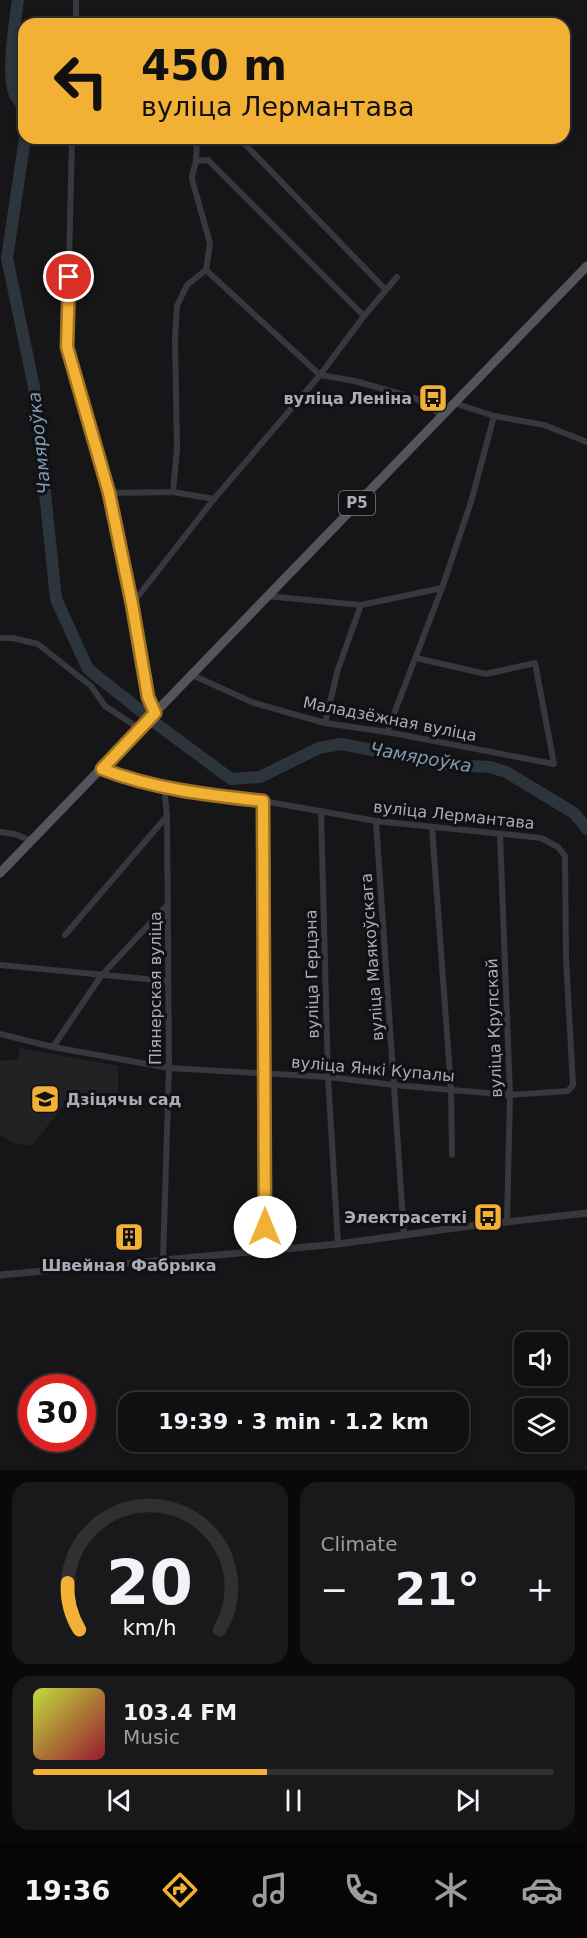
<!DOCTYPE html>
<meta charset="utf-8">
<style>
:root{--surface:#101012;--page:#19191b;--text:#f1f3f6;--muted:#9c9d9f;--line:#303032;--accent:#f2b134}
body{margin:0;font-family:"DejaVu Sans",sans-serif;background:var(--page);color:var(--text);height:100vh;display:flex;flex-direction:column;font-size:22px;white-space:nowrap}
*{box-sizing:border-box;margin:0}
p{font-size:20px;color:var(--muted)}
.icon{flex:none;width:33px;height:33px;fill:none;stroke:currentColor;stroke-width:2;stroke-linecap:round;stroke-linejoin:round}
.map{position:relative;height:1470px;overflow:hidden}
.sheet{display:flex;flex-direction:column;gap:12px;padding:12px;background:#09090a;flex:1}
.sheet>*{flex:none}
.banner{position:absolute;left:18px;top:18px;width:552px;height:126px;border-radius:18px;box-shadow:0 3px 9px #0003,0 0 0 2px var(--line);background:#f2b134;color:#111;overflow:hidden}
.buttons{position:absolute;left:514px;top:1332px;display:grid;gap:12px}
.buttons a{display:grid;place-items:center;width:54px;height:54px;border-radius:12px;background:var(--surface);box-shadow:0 3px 9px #0003,0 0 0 2px var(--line);font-size:30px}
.speed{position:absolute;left:18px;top:1374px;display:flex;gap:12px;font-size:30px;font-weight:700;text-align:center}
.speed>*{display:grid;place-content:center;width:78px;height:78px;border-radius:50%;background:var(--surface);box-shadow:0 3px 9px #0003,0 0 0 2px var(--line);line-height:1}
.speed .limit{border:9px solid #d22;background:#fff;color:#111}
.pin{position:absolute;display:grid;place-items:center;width:51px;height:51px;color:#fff;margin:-26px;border:3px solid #fff;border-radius:50%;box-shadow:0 2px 6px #0007}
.me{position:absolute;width:66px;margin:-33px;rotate:0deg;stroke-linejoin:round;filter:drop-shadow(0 0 4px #0008)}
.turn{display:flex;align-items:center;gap:21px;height:126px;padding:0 24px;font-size:27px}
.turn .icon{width:78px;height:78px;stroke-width:2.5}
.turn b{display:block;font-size:42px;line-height:51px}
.big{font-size:45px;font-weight:800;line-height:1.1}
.sheet .tile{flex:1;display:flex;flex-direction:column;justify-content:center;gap:9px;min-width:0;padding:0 21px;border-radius:18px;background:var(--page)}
.sheet .dial{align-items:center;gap:0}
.dial svg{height:156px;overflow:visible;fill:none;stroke:var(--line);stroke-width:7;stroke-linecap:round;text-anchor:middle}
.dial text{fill:var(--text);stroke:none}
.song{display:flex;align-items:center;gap:18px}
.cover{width:72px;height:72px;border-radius:9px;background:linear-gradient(135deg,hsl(70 70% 55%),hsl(350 70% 35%))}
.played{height:6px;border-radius:3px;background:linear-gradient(90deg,var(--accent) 45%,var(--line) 45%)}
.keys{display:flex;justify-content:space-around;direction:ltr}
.heat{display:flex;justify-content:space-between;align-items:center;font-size:33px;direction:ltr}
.sheet .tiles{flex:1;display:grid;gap:12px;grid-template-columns:1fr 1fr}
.tile:last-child{grid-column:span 2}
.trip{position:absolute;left:118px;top:1392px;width:351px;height:60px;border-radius:18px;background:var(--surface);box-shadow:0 3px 9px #0003,0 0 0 2px var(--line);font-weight:800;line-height:60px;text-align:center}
.tabs{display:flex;height:96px;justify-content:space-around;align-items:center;background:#060607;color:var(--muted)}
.tabs .icon{width:42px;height:42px}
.tabs .current{color:var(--accent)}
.tabs b{font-size:27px;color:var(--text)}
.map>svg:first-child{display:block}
.built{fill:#222225}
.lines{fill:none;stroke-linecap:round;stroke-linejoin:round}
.river{stroke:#2c353c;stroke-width:12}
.minor{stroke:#37383d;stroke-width:6}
.tertiary{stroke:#37383d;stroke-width:7}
.primary{stroke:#53555c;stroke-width:9}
.route-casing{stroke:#9d7322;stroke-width:15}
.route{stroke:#f2b134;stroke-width:10}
.labels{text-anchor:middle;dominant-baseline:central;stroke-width:6;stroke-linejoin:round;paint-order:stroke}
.shield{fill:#111113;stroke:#7b7e86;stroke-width:1.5}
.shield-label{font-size:15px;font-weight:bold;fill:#a8adb8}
.poi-label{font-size:16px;font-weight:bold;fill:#a8adb8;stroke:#111113;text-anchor:end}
.street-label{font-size:16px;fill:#a8adb8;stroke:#111113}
.water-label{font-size:18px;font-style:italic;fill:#7f9bb3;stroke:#111113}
</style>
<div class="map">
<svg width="587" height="1470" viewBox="0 0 587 1470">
<rect width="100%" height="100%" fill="#161618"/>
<!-- built -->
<path class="built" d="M19 1048 118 1066V1095L66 1102 32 1146 11 1142 0 1135V1061L19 1059Z"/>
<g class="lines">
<!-- river -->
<g class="river">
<path d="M18 0C15 23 6 73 15 95 17 99 21 103 24 106"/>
<path d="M25 138 7 258 34 387 56 599 88 669 146 715"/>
<path d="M154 722 231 779 260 777 319 748 341 744 450 765 490 767 506 772 574 813 587 829"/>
</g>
<!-- minor -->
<g class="minor">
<path d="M76 24V0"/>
<path d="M72 138 67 347 109 493 132 604 148 697 155 713"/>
<path d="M239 138 386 290"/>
<path d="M196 161 197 138"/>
<path d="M206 270 320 375 355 381 415 398 442 415"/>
<path d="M454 403 494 416 544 425 587 442"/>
<path d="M173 492 177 448 175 339 177 306 187 285 206 270 210 243 193 183 192 177 196 161 208 160 364 316"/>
<path d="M109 493 173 492 214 499"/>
<path d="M266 596 361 605"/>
<path d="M132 604 214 499 320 375 364 316 397 277"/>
<path d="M0 638H13L38 644 91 686 105 706 140 729"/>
<path d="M192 675 254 703 325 723 387 732 554 764 535 663 486 674 416 658"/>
<path d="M325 723 338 669 361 605 442 588"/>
<path d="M387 732 442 588 471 502 494 416"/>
<path d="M263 801 265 1249"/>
<path d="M321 811 328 1077 338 1244"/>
<path d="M376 821 404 1235"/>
<path d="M432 827 451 1089 452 1155"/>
<path d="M0 832 15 834 31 841"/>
<path d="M500 834 510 1095 507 1222"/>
<path d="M65 935 167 816"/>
<path d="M0 965 167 981"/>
<path d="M0 1034 53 1047 169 1068 328 1077 394 1085 510 1095 568 1091 573 1085 566 958 565 856 558 847 541 838 376 821 263 801 206 795 164 787 102 769"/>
<path d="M53 1047 101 976 168 904"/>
<path d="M163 1260 169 1068 167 816 164 787"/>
</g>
<!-- tertiary -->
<path class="tertiary" d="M0 1275 338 1244 470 1226 587 1213"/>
<!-- primary -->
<path class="primary" d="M0 873 587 266"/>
</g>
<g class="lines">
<!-- route casing -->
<g class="route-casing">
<path id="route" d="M69 277 67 347 109 493 132 604 148 697 155 713 102 769C153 789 208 795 263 801L265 1227"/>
</g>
<!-- route -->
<use href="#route" class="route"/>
</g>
<!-- icons -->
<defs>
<g id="bus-square" transform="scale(1.5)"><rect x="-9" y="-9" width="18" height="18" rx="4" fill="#f2b134" stroke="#111113"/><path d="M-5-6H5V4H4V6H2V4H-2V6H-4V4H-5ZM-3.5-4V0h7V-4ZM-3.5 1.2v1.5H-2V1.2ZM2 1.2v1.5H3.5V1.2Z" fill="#111"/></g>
<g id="school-square" transform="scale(1.5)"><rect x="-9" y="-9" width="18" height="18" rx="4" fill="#f2b134" stroke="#111113"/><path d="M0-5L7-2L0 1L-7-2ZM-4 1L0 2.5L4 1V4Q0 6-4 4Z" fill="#111"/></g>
<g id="building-square" transform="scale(1.5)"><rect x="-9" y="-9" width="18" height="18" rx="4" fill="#f2b134" stroke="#111113"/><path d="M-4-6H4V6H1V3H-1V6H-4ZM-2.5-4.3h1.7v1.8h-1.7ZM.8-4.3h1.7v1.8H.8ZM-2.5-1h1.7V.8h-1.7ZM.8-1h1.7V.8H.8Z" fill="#111"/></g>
</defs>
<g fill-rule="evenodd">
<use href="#bus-square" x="433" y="398"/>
<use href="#school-square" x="45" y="1099"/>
<use href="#bus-square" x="488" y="1217"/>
<use href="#building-square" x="129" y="1237"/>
</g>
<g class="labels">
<!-- shield labels -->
<rect class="shield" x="339" y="491" width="36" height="24" rx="4.5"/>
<g class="shield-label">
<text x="357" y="503">Р5</text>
</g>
<!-- poi labels -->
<g class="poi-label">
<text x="412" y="398">вуліца Леніна</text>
<text x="66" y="1099" text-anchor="start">Дзіцячы сад</text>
<text x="467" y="1217">Электрасеткі</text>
<text x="129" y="1265" text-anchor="middle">Швейная Фабрыка</text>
</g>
<!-- street labels -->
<g class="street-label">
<text transform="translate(390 719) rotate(11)">Маладзёжная вуліца</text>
<text transform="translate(454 815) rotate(6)">вуліца Лермантава</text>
<text transform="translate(372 957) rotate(-94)">вуліца Маякоўскага</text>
<text transform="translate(312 974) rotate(-91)">вуліца Герцэна</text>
<text transform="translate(155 988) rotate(-90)">Піянерская вуліца</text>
<text transform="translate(494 1028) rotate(-92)">вуліца Крупскай</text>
<text transform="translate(373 1069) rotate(5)">вуліца Янкі Купалы</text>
</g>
<!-- water labels -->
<g class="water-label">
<text transform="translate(39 443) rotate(-96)">Чамяроўка</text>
<text transform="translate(421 757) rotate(10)">Чамяроўка</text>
</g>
</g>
</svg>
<div class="buttons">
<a><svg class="icon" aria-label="sound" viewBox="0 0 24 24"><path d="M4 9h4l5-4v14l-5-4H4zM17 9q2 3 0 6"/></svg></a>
<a><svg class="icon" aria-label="layers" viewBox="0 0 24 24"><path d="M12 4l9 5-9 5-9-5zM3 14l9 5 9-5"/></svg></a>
</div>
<div class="speed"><div class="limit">30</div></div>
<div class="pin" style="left:69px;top:277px;background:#d93025"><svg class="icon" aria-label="arrive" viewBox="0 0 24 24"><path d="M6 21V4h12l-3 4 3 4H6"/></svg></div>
<svg class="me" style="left:265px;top:1227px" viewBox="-20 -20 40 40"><circle r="19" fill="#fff"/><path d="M0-13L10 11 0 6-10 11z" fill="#f2b134"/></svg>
<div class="trip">19:39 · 3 min · 1.2 km</div>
<div class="banner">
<div class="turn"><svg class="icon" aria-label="left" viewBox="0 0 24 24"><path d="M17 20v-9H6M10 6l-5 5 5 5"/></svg><div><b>450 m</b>вуліца Лермантава</div></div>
</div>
</div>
<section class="sheet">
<div class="tiles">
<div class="tile dial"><svg viewBox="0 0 100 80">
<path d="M14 69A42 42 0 1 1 86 69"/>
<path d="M14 69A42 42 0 0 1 8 45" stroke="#f2b134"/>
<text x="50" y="56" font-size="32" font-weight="700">20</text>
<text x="50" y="72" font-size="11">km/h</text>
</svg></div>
<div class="tile"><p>Climate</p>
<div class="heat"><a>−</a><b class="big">21°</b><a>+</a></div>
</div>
<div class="tile">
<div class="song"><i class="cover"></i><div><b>103.4 FM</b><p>Music</p></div></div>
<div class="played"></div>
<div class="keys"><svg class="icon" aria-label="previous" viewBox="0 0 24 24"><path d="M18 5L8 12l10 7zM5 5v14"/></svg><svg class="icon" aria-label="pause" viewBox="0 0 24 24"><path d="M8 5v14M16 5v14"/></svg><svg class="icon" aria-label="next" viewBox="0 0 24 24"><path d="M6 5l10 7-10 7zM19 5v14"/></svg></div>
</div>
</div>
</section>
<nav class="tabs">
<b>19:36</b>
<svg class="icon current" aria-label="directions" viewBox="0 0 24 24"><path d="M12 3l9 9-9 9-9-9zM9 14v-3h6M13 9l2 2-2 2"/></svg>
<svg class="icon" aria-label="music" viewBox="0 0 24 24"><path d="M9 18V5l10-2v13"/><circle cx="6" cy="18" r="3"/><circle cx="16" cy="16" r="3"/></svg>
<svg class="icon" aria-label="phone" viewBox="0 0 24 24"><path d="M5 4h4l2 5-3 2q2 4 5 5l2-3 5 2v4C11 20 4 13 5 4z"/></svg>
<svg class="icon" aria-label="climate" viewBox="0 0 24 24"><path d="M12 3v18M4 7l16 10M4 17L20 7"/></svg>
<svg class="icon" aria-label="car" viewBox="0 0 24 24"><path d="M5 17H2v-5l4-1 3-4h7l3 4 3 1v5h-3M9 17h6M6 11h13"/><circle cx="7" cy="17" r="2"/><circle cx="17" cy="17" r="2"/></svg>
</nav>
